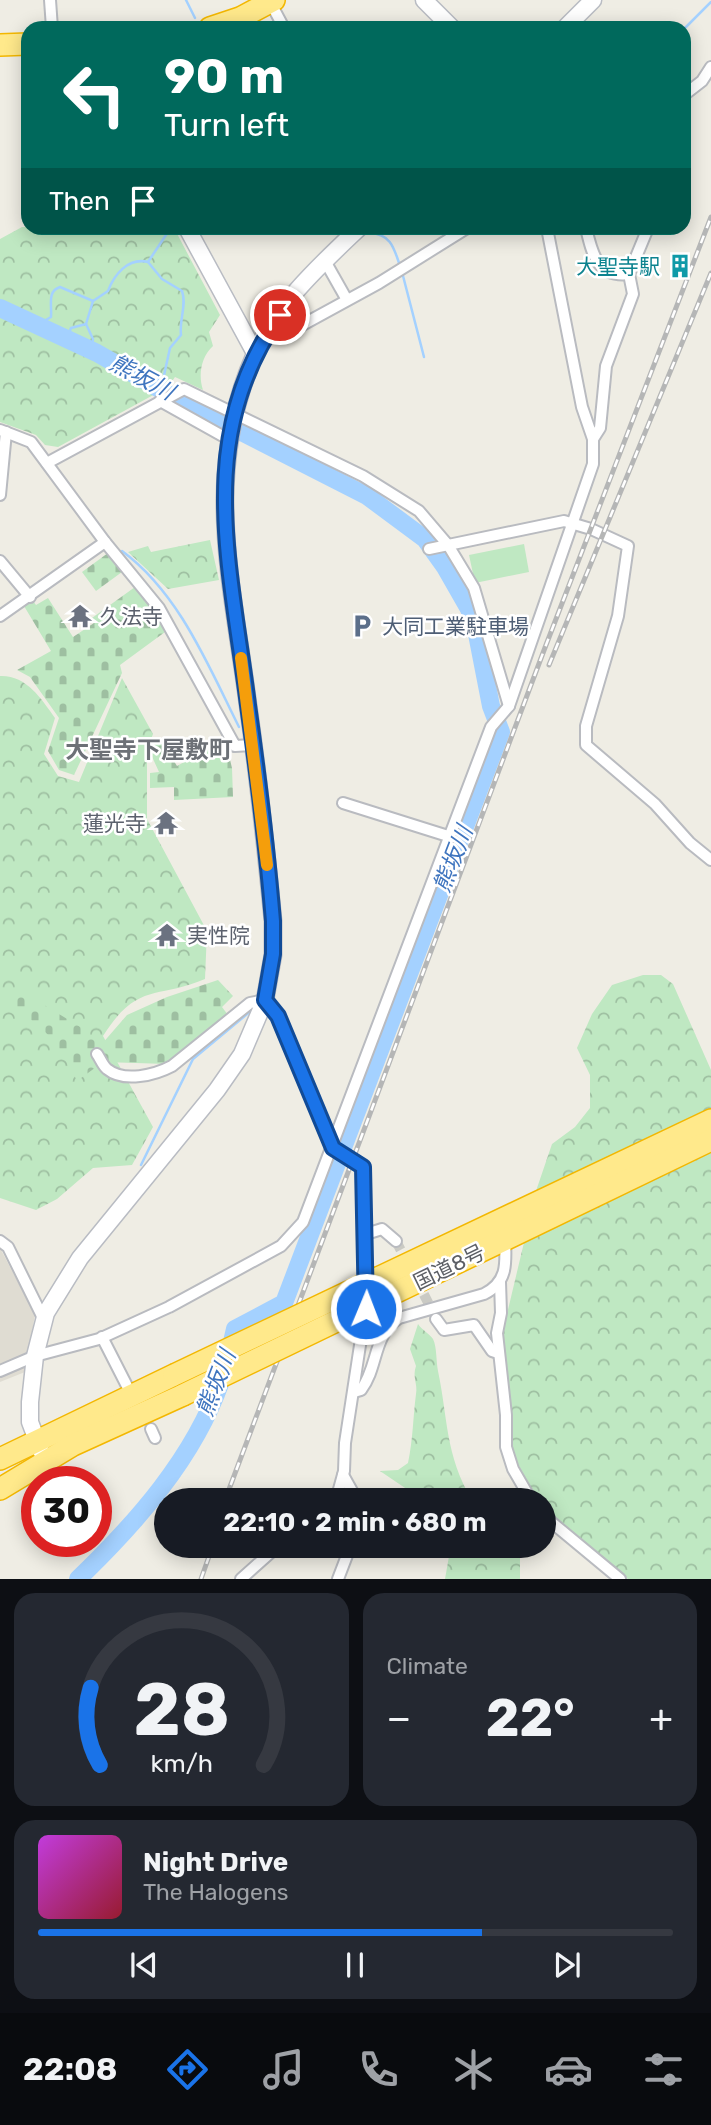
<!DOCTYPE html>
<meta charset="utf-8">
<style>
:root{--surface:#171b24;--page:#242831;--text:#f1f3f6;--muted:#9ea1a6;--line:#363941;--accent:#1a73e8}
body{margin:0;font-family:Rubik,"Noto Sans JP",sans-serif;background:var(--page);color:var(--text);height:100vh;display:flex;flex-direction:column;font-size:26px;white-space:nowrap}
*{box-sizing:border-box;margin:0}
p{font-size:23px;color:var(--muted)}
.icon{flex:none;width:38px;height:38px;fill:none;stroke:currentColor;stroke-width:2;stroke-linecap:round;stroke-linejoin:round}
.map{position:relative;height:1579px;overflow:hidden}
.panel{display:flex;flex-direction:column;gap:14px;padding:14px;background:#0d0f14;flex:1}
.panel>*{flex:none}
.guide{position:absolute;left:21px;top:21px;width:670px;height:214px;border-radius:21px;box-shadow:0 4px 18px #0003;background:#00695c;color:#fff;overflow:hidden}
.speed{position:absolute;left:21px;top:1466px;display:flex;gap:14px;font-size:35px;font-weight:700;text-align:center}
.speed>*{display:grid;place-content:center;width:91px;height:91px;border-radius:50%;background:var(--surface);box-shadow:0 4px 18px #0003;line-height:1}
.speed .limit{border:10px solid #d22;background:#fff;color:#111}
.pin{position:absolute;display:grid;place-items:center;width:60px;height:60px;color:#fff;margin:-30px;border:4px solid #fff;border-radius:50%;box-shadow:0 2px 7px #0007}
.me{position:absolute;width:77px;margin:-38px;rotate:1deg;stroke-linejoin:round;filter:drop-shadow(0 0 5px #0008)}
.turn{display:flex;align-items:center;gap:24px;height:147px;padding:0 28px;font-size:32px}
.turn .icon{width:91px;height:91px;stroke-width:2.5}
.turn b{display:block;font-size:49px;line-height:60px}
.then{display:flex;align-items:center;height:66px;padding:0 28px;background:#0003;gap:14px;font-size:26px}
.big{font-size:52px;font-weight:700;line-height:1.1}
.panel .card{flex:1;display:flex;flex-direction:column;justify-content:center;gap:10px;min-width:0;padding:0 24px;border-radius:21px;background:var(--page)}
.panel .dial{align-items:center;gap:0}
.dial svg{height:182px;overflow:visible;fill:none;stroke:var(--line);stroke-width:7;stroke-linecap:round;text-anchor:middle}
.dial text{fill:var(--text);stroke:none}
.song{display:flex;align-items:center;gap:21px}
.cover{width:84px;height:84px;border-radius:10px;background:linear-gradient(135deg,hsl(290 70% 55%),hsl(350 70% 35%))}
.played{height:7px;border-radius:4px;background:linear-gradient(90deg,var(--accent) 70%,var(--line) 70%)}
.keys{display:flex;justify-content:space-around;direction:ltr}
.heat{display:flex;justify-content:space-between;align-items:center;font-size:38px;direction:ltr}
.panel .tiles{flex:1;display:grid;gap:14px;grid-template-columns:1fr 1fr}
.card:last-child{grid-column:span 2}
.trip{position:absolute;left:154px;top:1488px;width:402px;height:70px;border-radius:35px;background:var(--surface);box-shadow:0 4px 18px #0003;font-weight:700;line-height:70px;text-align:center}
.tabs{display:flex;height:112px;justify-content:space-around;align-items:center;background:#090b0e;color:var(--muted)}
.tabs .icon{width:49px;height:49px}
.tabs .on{color:var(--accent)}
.tabs b{font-size:32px;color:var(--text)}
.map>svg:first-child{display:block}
.education{fill:#dfdcd2}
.green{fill:#bfe8c2}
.forest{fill:url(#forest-crowns)}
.cemetery{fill:url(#cemetery-stones)}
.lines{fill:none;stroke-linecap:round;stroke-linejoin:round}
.stream{stroke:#a4d1ff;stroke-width:2.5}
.river{stroke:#a4d1ff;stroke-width:18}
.street-tunnel{stroke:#cacac4;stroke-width:10;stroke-dasharray:10 5;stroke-linecap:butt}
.street-casing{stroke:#b9bbc0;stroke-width:14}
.secondary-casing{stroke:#b9bcc3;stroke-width:19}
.highway-casing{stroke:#f3b700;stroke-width:24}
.street{stroke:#fff;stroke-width:10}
.secondary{stroke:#fff;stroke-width:16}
.highway{stroke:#ffe98b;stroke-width:21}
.rail-casing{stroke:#b5b6b6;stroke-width:5}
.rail{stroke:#fff;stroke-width:2.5;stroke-dasharray:8;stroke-linecap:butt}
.highway-bridge-casing{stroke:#f3b700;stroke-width:24;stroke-linecap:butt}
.highway-bridge{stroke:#ffe98b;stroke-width:21}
.route-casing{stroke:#114b97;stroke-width:18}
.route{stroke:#1a73e8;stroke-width:12}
.slow{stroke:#f59e0b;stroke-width:12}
.labels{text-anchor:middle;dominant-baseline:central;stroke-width:5;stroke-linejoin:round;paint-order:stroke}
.culture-label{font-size:21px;fill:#0d838f;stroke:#fff;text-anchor:end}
.worship-label{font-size:21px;fill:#5b616d;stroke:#fff;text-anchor:start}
.service-label{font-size:21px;fill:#4e5e75;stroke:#fff;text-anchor:start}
.street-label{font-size:21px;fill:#5c5f65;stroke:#fff}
.water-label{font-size:23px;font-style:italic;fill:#3f75bf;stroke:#fff}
.quarter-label{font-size:24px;font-weight:bold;fill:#6d7177;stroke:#fff}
</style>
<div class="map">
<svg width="711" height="1579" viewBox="0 0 711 1579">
<defs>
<pattern id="forest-crowns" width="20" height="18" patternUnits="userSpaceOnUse" patternTransform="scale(1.75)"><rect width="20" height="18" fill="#bfe8c2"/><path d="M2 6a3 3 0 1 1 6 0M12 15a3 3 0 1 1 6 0" fill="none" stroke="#9ebfa1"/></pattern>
<pattern id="cemetery-stones" width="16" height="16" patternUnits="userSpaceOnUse" patternTransform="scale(1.75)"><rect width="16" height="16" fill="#bfe8c2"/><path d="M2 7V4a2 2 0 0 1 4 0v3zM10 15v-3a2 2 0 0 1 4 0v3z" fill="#9ebfa1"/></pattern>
</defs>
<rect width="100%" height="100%" fill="#efede4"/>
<!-- education -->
<path class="education" d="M0 1248 35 1315 25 1372 0 1382Z"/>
<!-- green -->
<path class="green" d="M524 544 529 572 475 583 469 555Z"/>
<!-- forest -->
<g class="forest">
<path d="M22 227 174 228 220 315 209 332 213 346C201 357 198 375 203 390L175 377 168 387 58 447 45 445 36 435 0 422V239Z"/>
<path d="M210 540 219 580 168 589 128 552 148 546 151 552Z"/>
<path d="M0 676C26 675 41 698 55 718L44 754 58 776 79 782 122 678 153 734 147 750V819L207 931 205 979C156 1000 138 981 103 1036L153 1127 132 1165 93 1168 57 1199 36 1210 0 1198Z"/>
<path d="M643 975H661L673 984 711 1070V1579H628L569 1533 544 1508V1500H537L510 1449 501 1339 537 1188 552 1144 575 1127 590 1108V1075L577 1048 592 1014 612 985Z"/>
<path d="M418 1324C422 1330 430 1334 433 1339 437 1347 436 1362 438 1371 448 1418 445 1455 472 1500H416L411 1492 380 1471 398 1470 408 1463C413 1439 413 1417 416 1394 418 1384 412 1377 416 1366L410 1349Z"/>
<path d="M451 1545H520V1579H445Z"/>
</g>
<!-- cemetery -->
<g class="cemetery">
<path d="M108 553 122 572 96 591 82 572Z"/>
<path d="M135 587 155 612 165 632 120 665 122 673 74 775 59 770 48 751 59 718 30 677 17 670 51 651 24 606 33 601 36 605 48 598 73 637 94 623 92 618Z"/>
<path d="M159 737 177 766 225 739 232 768 233 797 174 800V787L150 788V773L159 772 149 750 151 743Z"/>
<path d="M218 980 233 996 222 1007 228 1015 167 1064 103 1062 77 1081C59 1041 47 1031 11 1005L21 991 82 1028 101 1045 127 1015 167 997Z"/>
</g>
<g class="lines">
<!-- stream -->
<g class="stream">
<path d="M186 0 195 18"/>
<path d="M684 29 711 2"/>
<path d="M366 228 370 233C391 234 394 248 400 266"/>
<path d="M402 272 424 357"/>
<path d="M37 325 51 317C52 305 47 291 60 287L93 301 108 291C114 275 128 257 148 262"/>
<path d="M67 339 71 328 86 324"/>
<path d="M91 350 93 339 86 324 93 301"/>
<path d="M161 389 170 348 181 335C179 320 187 305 182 291L162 279 148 262 166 235"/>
<path d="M122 551C179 593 208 665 239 727"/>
<path d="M141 1165 193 1059 252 1010"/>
</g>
<!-- river -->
<path class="river" d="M0 308 97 353 175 398 367 496 425 539 445 567 469 609 476 629 491 706 501 732 284 1303 235 1329C231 1347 227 1364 221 1381 194 1458 136 1523 78 1579"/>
<!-- street-tunnel -->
<g class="street-tunnel">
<path d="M396 1241 409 1266"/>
<path d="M417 1281 435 1316"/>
</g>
<!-- street casing -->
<g class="street-casing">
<g id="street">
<path d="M50 0 52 28"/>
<path d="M269 0 284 28"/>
<path d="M684 95 702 81 711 67"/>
<path d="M586 228C592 253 597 278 629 274L648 228"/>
<path d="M325 261 347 300"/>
<path d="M265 336H282L379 283 467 228"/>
<path d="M160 401 228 439"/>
<path d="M0 430 31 442 105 542 159 608 235 746 252 745"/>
<path d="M593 439 600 428 606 366 633 294 629 274"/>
<path d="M47 463 184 389 363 476 419 511 448 545 474 588 509 706"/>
<path d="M0 495 6 432"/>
<path d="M429 549 564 521 591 529 628 546 618 616 586 726V745L655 804 690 843 711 860"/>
<path d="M0 561 30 597"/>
<path d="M0 616 105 542"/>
<path d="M343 803 448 836"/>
<path d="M97 1054C100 1058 103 1066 107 1069 124 1083 155 1075 172 1066L250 1003 265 1000 278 1016 333 1148 363 1167 367 1283"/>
<path d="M366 1234 382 1229 396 1241"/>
<path d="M0 1241 8 1247 44 1320"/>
<path d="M500 1282 501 1313 497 1333 506 1415V1447L513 1469 531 1500"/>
<path d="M436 1319 444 1330 474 1325 492 1351 498 1353"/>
<path d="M102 1337 127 1386"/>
<path d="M0 1371 35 1356 99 1339 169 1307 281 1246 303 1222 491 727 509 706 593 464V439L582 407 547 228"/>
<path d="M354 1392 361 1390C379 1366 372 1336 399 1318L484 1294C508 1282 506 1263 505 1240"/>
<path d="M151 1429 155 1438"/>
<path d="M343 1475 357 1500"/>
<path d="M336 1500 344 1471 345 1443 366 1306"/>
<path d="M544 1516 620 1579"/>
<path d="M241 1579 279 1545"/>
<path d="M338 1579 351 1545"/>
</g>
</g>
<!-- secondary casing -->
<g class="secondary-casing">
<g id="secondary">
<path d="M424 0 452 28"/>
<path d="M565 28 593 0"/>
<path d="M187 228 255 353"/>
<path d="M41 1451 30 1422V1402L35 1356 46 1313 80 1258 217 1090 242 1054 265 1000 273 955V921C266 849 258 776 248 705 232 581 202 474 255 354 276 305 321 264 359 228"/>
</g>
</g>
<!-- highway casing -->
<g class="highway-casing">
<g id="highway">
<path d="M210 28 240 18 274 0"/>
<path d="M0 45 28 44"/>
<path d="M380 1277 711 1120"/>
<path d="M384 1298 711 1140"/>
<path d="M0 1459 174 1375"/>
<path d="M0 1489 73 1445 183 1395"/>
</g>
</g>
<!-- street -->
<use href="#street" class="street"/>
<!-- secondary -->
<use href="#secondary" class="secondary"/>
<!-- highway -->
<use href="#highway" class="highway"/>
<!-- rail casing -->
<g class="rail-casing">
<g id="rail">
<path d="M549 665 711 273"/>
<path d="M225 1500 546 645 711 217"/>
<path d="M201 1579 213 1545"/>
</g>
</g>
<!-- rail -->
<use href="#rail" class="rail"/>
<!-- highway-bridge casing -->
<g class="highway-bridge-casing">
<g id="highway-bridge">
<path d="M174 1375 380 1277"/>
<path d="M183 1395 384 1298"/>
</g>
</g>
<!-- highway-bridge -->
<use href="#highway-bridge" class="highway-bridge"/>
</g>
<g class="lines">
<!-- route casing -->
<g class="route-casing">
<path id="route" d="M280 315C193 437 231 568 248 705 258 776 267 849 273 921V954L265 1000 278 1016 333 1148 363 1167 366 1309"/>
</g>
<!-- route -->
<use href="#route" class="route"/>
<!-- slow -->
<path class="slow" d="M241 658 267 865"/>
</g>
<!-- icons -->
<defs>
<g id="building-bare" transform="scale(1.89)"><path d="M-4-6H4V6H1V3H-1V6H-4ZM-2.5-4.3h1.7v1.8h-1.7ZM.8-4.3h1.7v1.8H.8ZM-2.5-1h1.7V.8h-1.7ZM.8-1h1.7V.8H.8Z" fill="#0f9aa8" stroke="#fff" stroke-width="2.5" paint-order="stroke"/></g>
<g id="temple-bare" transform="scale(1.89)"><path d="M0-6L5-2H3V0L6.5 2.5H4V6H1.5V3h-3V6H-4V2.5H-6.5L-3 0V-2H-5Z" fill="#6b7280" stroke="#fff" stroke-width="2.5" paint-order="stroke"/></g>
<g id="parking-bare" transform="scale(1.89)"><path d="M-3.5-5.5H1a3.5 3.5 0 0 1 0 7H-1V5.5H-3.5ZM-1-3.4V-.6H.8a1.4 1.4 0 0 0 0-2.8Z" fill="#5c6f8a" stroke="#fff" stroke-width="2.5" paint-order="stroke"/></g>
</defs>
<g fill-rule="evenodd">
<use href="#building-bare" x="680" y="266"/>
<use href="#temple-bare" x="80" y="616"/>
<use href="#parking-bare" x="362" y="626"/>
<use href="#temple-bare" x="166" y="823"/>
<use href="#temple-bare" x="167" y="935"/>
</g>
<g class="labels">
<!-- culture labels -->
<g class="culture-label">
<text x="660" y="266">大聖寺駅</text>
</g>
<!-- worship labels -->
<g class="worship-label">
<text x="100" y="616">久法寺</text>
<text x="146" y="823" text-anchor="end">蓮光寺</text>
<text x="187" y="935">実性院</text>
</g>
<!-- service labels -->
<g class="service-label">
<text x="382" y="626">大同工業駐車場</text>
</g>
<!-- street labels -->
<g class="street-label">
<text transform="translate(449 1267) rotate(-26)">国道8号</text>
</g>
<!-- water labels -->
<g class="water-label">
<text transform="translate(142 377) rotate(28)">熊坂川</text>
<text transform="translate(453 859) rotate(-69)">熊坂川</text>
<text transform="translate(216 1383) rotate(-69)">熊坂川</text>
</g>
<!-- quarter labels -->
<g class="quarter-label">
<text x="149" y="750">大聖寺下屋敷町</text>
</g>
</g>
</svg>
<div class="speed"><div class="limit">30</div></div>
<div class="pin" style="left:280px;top:315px;background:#d93025"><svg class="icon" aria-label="arrive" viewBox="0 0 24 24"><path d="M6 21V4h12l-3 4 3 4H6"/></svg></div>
<svg class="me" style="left:366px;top:1309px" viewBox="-20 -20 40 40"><circle r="17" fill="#1a73e8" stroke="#fff" stroke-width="3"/><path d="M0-11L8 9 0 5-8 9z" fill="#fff"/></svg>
<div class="trip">22:10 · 2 min · 680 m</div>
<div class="guide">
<div class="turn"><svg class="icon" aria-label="left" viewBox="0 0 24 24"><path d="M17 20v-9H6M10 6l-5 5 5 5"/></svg><div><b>90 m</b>Turn left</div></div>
<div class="then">Then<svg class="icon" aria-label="arrive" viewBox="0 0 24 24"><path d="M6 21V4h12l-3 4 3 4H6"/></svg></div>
</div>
</div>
<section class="panel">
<div class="tiles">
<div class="card dial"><svg viewBox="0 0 100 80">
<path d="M14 69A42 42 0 1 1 86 69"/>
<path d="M14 69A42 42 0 0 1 10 35" stroke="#1a73e8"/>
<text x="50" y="56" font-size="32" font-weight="700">28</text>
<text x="50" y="72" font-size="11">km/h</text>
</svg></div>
<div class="card"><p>Climate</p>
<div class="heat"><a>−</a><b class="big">22°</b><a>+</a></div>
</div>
<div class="card">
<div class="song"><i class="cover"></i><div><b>Night Drive</b><p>The Halogens</p></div></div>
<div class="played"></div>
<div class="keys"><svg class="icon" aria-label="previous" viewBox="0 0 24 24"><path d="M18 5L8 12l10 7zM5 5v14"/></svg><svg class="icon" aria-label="pause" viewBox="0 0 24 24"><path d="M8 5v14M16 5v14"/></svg><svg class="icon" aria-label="next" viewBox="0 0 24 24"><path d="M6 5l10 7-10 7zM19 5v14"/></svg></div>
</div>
</div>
</section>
<nav class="tabs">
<b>22:08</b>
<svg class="icon on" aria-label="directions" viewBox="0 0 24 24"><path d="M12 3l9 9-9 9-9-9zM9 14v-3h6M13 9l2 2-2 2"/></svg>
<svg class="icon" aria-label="music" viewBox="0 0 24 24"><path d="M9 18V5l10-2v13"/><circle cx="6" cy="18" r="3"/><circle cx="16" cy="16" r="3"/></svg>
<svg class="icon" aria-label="phone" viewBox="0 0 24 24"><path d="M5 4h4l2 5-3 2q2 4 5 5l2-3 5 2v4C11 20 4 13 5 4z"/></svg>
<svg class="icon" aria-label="climate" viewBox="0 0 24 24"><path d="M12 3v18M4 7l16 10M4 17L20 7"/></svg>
<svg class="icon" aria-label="car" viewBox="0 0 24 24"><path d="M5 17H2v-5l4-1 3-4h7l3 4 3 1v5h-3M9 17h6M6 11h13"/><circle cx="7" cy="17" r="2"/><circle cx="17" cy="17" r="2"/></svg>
<svg class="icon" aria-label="filters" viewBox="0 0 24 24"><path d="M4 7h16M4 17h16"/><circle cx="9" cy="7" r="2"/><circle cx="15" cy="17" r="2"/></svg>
</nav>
